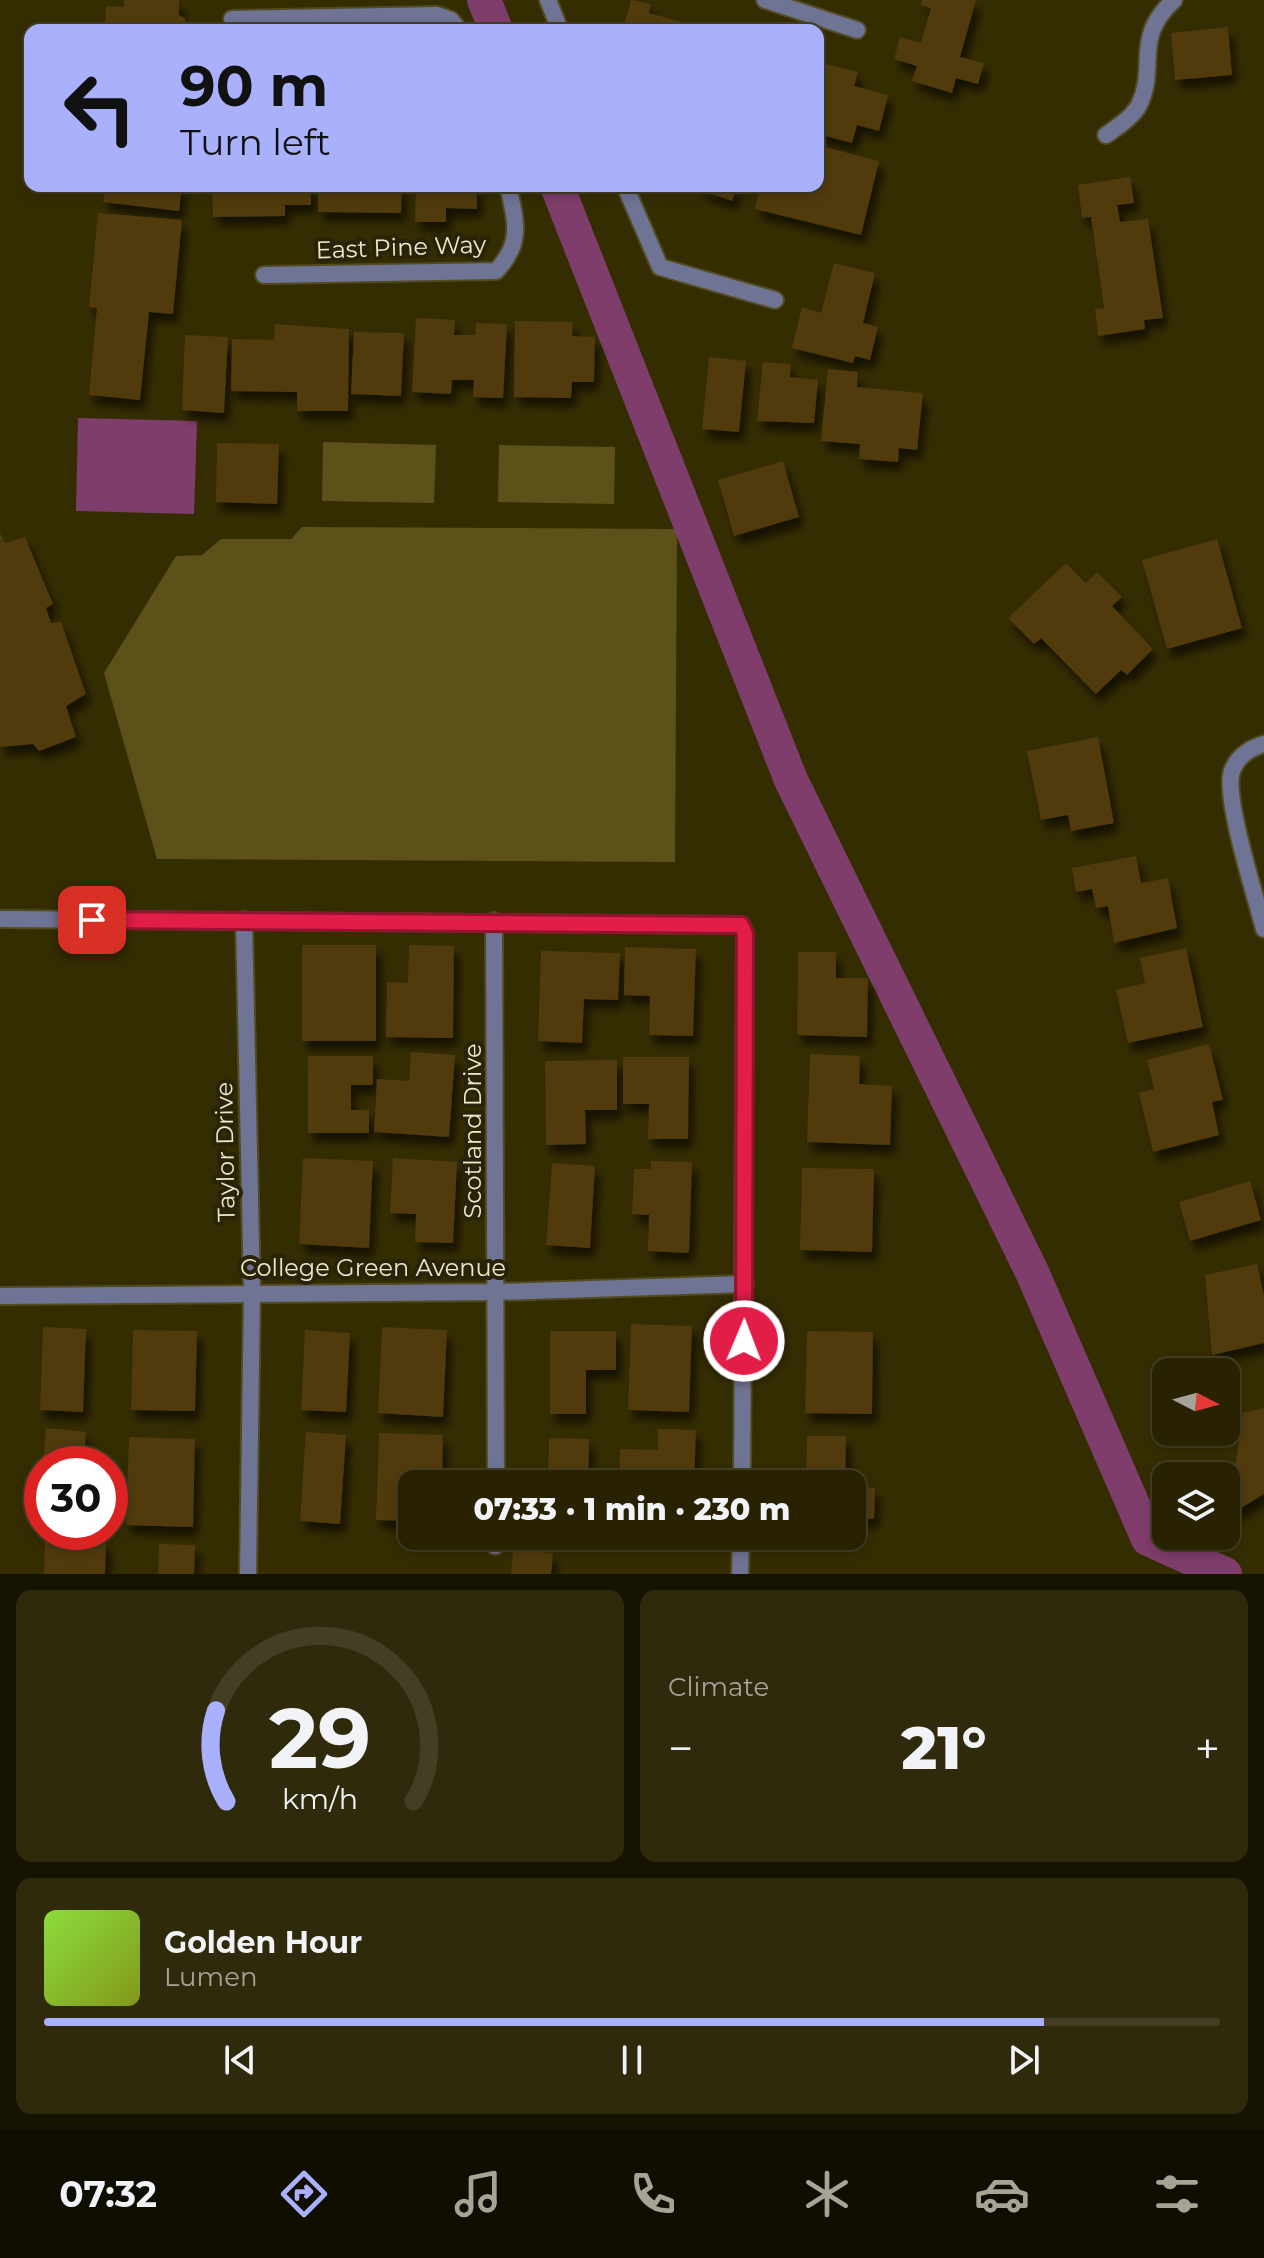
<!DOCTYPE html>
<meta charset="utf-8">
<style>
:root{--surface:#282202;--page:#302a0c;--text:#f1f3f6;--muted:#a5a499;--line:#443f24;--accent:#a9b0fc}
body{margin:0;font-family:Montserrat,sans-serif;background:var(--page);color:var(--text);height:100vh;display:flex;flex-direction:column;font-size:30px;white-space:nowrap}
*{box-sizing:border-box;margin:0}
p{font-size:26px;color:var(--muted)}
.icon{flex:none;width:44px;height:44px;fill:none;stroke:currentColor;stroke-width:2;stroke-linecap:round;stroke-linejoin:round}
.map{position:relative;height:1574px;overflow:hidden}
.panel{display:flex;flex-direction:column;gap:16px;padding:16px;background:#161301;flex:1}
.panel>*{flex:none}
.guide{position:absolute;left:24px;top:24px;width:800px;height:168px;border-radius:16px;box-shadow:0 4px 12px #0003,0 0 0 2px var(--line);background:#a9b0fc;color:#111;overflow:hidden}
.needle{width:52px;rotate:96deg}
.controls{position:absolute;left:1152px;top:1358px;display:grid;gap:16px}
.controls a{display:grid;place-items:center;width:88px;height:88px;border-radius:16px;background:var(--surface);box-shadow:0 4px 12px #0003,0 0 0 2px var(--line);font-size:40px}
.speed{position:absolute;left:24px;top:1446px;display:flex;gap:16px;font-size:40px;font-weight:700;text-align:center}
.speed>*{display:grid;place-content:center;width:104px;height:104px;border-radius:50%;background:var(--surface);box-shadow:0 4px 12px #0003,0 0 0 2px var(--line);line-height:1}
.speed .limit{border:12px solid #d22;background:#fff;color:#111}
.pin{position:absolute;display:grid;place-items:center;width:68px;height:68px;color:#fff;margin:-34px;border-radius:16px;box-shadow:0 4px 12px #0006}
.me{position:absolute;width:88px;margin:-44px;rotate:1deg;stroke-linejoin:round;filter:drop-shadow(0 0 6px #0008)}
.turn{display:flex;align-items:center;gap:28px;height:168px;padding:0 24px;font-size:36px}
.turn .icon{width:104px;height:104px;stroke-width:2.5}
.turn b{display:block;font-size:56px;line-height:68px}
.big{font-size:60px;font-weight:800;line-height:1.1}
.panel .card{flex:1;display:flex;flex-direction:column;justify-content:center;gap:12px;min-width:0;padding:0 28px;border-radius:16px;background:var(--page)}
.panel .dial{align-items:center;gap:0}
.dial svg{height:208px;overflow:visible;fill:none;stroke:var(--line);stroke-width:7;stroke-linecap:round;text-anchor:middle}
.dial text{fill:var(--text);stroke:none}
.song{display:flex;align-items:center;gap:24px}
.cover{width:96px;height:96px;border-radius:12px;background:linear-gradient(135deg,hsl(90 70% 55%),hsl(70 70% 35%))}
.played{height:8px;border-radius:4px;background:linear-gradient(90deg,var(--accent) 85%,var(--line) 85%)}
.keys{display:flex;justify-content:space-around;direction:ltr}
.heat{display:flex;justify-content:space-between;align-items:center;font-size:44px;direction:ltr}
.panel .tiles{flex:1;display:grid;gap:16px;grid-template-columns:1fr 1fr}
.card:last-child{grid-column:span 2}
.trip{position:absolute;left:398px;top:1470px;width:468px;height:80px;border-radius:16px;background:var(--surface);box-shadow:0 4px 12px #0003,0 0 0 2px var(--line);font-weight:800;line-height:80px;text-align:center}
.tabs{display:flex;height:128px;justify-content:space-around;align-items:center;background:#100e01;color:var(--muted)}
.tabs .icon{width:56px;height:56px}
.tabs .current{color:var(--accent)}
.tabs b{font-size:36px;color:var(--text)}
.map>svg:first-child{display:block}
.green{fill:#5c5219}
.water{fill:#7f3d6c}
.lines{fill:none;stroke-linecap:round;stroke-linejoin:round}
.canal{stroke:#7f3d6c;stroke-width:34}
.building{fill:#513a10;filter:url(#shadow)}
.street-casing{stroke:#524b22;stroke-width:20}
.street{stroke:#707494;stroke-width:16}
.route-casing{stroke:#92132f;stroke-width:20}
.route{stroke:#e11d48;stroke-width:14}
.labels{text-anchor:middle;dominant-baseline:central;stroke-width:8;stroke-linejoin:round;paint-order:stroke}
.street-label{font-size:24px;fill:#ece8cc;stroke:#292407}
</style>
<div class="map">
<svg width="1264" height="1574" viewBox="0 0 1264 1574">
<defs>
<filter id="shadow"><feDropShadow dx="5" dy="9" stdDeviation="4" flood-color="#0009"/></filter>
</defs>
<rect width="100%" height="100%" fill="#352d02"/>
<!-- green -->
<g class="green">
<path d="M323 442 436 445 434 503 322 501Z"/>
<path d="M499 445 615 447 614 504 498 502Z"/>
<path d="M302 527 677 529 675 862 157 859 104 673 176 556 202 555 221 539H291Z"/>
</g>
<!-- water -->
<path class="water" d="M78 418 197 421 194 514 76 511Z"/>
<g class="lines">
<!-- canal -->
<g class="canal">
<path d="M484 0 496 30"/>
<path d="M557 186 791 780 1032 1272 1148 1539 1225 1574"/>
</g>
</g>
<!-- building -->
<g class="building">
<path d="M124 0H179V15L185 18 186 30H105L106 6 124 7Z"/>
<path d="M631 0 651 4 649 13 682 22 680 30H623Z"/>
<path d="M922 0H976L960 57 984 63 978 84 956 78 952 93 912 81 917 66 894 59 900 37 921 43 931 8 921 5Z"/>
<path d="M1228 27 1232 75 1175 80 1171 33Z"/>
<path d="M818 62 858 72 854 86 888 95 879 131 857 125 852 143 818 134Z"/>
<path d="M825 147 879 161 861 235 755 209 760 186H818V167Z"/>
<path d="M1130 177 1134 203 1117 205 1120 222 1148 219 1163 318 1144 320 1145 329 1098 336 1095 309 1104 308 1091 217 1082 218 1078 185Z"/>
<path d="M105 186H182L179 211 103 202Z"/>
<path d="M212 186H311V205H285V216L213 217Z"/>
<path d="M318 186H402L401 213 318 212Z"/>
<path d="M416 186H477V209L446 208V222H415Z"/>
<path d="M701 186H737L732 201 700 190Z"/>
<path d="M98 213 182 220 173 314 149 312 140 400 89 395 97 308 89 307Z"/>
<path d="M834 263 875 273 863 323 878 327 870 360 855 356 853 363 792 348 802 307 821 313Z"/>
<path d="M416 318 455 320 454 335H475L476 323 507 324 503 398 473 397 474 380H452L451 394 412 392Z"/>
<path d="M515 321 573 322 572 336 595 337 594 382H572L571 398 514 397Z"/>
<path d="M275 324 349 329 348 411H297V392L231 391 232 339 274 340Z"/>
<path d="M354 332 404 333 401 396 351 394Z"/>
<path d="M185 335 228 337 224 413 182 410Z"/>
<path d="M709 357 746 361 739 432 702 429Z"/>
<path d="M763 362 791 364 790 377 818 380 814 423 757 421Z"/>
<path d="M828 369 858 372 857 387 923 393 917 450 899 448 898 462 859 459 860 444 821 441Z"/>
<path d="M217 443 279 444 277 504 216 502Z"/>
<path d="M783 461 799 517 734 536 718 480Z"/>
<path d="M0 533 5 543 25 537 53 604 46 608 51 623 61 622 86 694 66 706 76 737 39 751 33 744 0 747Z"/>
<path d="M1217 539 1242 628 1167 649 1142 560Z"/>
<path d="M1066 563 1086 583 1097 572 1122 597 1112 606 1153 649 1127 675 1121 670 1096 694 1041 638 1034 644 1008 618Z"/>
<path d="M1098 737 1114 823 1071 831 1068 815 1041 820 1027 751Z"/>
<path d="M1136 856 1141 883 1168 878 1177 928 1114 943 1108 906 1096 908 1092 889 1076 892 1072 868Z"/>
<rect x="302" y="945" width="74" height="96"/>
<path d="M409 945 454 946 453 1038 386 1037 387 982 408 983Z"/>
<path d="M625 947 696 949 693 1036 649 1035 650 996 624 995Z"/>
<path d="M1186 948 1203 1027 1128 1043 1116 990 1145 983 1140 958Z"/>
<path d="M541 951 620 953 618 1000 584 999 582 1043 538 1041Z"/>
<path d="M798 952H836V978H868L867 1037 797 1035Z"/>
<path d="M1209 1044 1223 1100 1212 1102 1219 1135 1153 1152 1139 1093 1154 1089 1147 1060Z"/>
<path d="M411 1052 455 1055 449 1137 374 1132 377 1079 409 1081Z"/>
<path d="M810 1054 860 1056 859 1084 892 1086 890 1145 807 1142Z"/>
<path d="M308 1056H373V1085H351V1110H369V1133H308Z"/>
<path d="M623 1057H689L688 1139H648L649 1104H623Z"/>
<path d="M617 1060V1110H585L586 1144 546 1145 545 1061Z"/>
<path d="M303 1158 373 1161 369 1248 299 1244Z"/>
<path d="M393 1158 457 1162 453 1243 415 1242 416 1214 390 1213Z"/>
<path d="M651 1161 692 1162 689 1253 648 1251 649 1215 632 1214 634 1169H651Z"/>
<path d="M552 1163 595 1166 590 1248 546 1245Z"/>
<path d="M802 1168 874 1169 872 1252 800 1250Z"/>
<path d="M1250 1181 1261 1220 1190 1241 1179 1202Z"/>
<path d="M1257 1264 1264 1296V1343L1212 1355 1205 1275Z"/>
<path d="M631 1324 692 1326 689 1412 628 1410Z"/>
<path d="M43 1327 86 1329 83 1412 40 1410Z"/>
<path d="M382 1327 447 1330 443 1417 378 1413Z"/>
<path d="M133 1330 197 1331 195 1411 131 1410Z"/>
<path d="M305 1330 350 1333 346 1412 301 1410Z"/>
<path d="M550 1331H616V1370H586V1414H550Z"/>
<path d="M807 1331 873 1332 872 1414 805 1413Z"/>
<path d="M1264 1408V1494L1228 1516 1243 1413Z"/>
<path d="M46 1428 86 1432 83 1464H43Z"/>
<path d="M658 1429 696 1430 694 1484H619L620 1449 658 1450Z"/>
<path d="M306 1432 346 1435 340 1524 300 1521Z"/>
<path d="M379 1433 443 1435 442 1484H412V1521L376 1520Z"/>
<path d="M807 1436H846L845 1484H806Z"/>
<path d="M129 1437 195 1439 193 1527 126 1525Z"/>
<path d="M549 1438 589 1439 588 1484H548Z"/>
<path d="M852 1487 875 1488 874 1519 852 1518Z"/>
<path d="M45 1540 106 1542 105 1574H44Z"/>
<path d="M159 1544 195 1545 194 1574H158Z"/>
<path d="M513 1549 553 1553 551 1574H511Z"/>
</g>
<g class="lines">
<!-- street casing -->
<g class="street-casing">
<g id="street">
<path d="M548 0 560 30"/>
<path d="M765 0 857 30"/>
<path d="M232 19 437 15 451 20 459 30"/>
<path d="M1106 135C1117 127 1132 118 1139 105 1158 67 1132 38 1174 0"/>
<path d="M625 186 660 267 775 300"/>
<path d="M264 275 496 271C523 243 516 222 508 186"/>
<path d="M1264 744C1250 748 1237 757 1232 771 1223 795 1256 898 1264 929"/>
<path d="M0 919 741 925 745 934 742 1484"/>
<path d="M244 920 252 1291 248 1574"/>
<path d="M494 921 496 1484"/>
<path d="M0 1296 497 1292 745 1284"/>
<path d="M495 1546V1536"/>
<path d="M740 1574 741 1536"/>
</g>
</g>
<!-- street -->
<use href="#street" class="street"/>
</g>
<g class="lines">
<!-- route casing -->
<g class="route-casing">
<path id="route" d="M92 920 741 925 745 934 744 1341"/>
</g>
<!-- route -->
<use href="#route" class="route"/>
</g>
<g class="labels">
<!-- street labels -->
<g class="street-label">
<text transform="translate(401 247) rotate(-2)">East Pine Way</text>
<text transform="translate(472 1131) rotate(-90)">Scotland Drive</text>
<text transform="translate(225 1152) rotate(-91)">Taylor Drive</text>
<text x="373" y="1267">College Green Avenue</text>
</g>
</g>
</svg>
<div class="controls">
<a><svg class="needle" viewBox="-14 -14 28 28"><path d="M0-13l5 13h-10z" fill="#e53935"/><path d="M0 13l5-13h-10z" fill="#a5a499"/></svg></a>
<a><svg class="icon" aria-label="layers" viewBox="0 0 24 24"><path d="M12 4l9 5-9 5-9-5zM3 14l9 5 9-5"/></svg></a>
</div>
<div class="speed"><div class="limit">30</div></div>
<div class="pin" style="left:92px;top:920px;background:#d93025"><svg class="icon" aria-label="arrive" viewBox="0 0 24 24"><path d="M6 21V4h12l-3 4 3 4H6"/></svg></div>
<svg class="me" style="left:744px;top:1341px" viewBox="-20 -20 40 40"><circle r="17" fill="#e11d48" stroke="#fff" stroke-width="3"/><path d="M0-11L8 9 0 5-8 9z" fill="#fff"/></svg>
<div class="trip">07:33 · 1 min · 230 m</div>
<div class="guide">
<div class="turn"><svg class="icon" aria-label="left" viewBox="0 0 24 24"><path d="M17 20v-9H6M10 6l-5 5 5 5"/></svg><div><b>90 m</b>Turn left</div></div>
</div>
</div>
<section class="panel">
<div class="tiles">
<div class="card dial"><svg viewBox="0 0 100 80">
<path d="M14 69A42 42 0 1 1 86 69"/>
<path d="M14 69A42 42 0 0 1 10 34" stroke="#a9b0fc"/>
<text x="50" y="56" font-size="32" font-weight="700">29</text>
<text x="50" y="72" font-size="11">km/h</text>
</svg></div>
<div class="card"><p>Climate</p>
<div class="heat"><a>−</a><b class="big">21°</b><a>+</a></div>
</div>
<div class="card">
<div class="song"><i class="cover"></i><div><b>Golden Hour</b><p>Lumen</p></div></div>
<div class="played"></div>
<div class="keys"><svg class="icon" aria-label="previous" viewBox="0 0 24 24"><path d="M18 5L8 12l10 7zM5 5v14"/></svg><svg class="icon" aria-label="pause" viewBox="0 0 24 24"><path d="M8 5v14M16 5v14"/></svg><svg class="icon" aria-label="next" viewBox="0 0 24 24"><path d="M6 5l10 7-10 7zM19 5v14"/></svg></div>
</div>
</div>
</section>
<nav class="tabs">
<b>07:32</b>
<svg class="icon current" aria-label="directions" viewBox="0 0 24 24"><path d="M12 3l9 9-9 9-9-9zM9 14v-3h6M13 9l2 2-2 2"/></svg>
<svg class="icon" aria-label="music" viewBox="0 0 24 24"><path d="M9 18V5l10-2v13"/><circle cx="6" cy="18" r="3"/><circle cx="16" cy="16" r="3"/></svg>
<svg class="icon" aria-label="phone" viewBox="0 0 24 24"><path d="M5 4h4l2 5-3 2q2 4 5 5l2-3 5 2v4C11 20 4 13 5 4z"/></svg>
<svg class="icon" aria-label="climate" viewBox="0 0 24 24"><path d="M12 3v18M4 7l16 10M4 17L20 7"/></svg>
<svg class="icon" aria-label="car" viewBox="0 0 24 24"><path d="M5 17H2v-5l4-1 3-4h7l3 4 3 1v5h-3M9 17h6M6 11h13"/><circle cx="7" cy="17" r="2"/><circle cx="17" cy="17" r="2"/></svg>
<svg class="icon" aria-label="filters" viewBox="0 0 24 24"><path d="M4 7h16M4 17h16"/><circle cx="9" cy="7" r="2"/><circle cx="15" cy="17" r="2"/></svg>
</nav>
